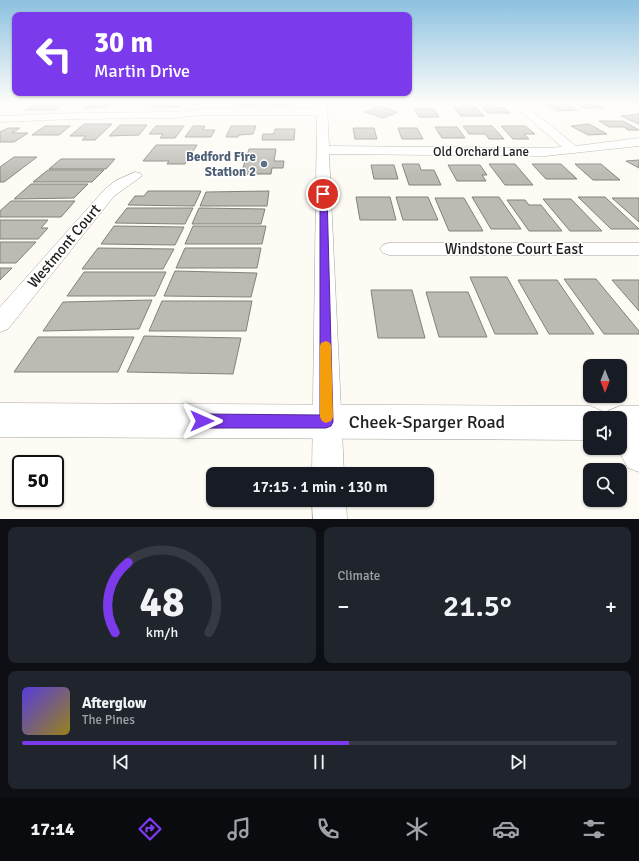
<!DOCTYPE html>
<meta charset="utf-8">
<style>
:root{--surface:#171b24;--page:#20242c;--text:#f1f3f6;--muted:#9ea1a6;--line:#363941;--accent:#7c3aed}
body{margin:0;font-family:Signika,sans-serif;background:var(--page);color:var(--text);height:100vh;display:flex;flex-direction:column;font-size:15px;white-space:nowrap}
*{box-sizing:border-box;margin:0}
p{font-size:13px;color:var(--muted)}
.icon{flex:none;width:22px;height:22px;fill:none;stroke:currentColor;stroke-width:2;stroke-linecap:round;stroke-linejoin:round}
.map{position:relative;height:519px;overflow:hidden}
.drawer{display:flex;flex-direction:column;gap:8px;padding:8px;background:#0d0f14;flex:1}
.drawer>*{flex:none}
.hud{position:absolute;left:12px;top:12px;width:400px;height:84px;border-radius:8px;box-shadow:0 1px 3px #0004;background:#7c3aed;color:#fff;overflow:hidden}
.needle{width:26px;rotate:180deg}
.tools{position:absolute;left:583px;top:359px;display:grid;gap:8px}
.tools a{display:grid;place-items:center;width:44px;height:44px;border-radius:8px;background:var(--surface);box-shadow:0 1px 3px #0004;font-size:20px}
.speed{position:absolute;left:12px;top:455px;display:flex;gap:8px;font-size:20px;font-weight:700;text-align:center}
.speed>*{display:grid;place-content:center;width:52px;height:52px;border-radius:50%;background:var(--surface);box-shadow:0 1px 3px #0004;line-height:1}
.speed .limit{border:2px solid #111;border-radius:6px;background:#fff;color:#111}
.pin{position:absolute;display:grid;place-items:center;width:34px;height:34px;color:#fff;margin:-17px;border:2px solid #fff;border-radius:50%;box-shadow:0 1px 4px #0007}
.me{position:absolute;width:44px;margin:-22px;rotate:90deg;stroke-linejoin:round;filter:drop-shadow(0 0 3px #0008)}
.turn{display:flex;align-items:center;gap:14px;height:84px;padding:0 16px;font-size:18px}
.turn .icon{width:52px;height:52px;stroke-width:2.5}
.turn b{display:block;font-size:28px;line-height:34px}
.big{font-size:30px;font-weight:600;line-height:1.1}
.drawer .card{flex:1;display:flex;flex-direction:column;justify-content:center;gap:6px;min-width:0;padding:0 14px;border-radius:8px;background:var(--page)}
.drawer .dial{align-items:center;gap:0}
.dial svg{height:104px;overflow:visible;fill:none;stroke:var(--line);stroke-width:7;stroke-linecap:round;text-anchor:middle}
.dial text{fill:var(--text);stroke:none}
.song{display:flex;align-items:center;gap:12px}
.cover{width:48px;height:48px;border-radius:6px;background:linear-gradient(135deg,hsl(250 70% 55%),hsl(50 70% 35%))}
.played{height:4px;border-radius:2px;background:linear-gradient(90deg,var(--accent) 55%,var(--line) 55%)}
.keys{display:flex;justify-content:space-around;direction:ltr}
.heat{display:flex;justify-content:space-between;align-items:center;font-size:22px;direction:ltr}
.drawer .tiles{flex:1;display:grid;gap:8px;grid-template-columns:1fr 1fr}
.card:last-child{grid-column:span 2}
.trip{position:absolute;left:206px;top:467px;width:228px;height:40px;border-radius:8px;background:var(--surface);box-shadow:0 1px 3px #0004;font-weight:600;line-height:40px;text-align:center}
.tabs{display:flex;height:64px;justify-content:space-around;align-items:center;background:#090b0e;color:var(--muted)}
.tabs .icon{width:28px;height:28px}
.tabs .on{color:var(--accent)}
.tabs b{font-size:18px;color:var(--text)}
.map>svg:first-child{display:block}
.building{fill:#bdbab4;stroke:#83817b}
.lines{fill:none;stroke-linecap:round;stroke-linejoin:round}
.minor-casing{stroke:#a3a19b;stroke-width:1}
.major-casing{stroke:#a3a19b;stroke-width:1}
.minor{fill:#fff;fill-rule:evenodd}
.major{fill:#fff;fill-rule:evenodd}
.route{fill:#7c3aed;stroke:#51269a}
.slow{fill:#f59e0b}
.service-dot{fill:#5c6f8a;stroke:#fff;stroke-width:1.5}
.labels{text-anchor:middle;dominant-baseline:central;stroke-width:3;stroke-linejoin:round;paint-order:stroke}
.far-street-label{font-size:13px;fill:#21201e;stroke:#fff}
.far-service-label{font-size:13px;font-weight:bold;fill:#4e5e75;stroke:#fff;text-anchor:end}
.street-label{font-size:15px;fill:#21201e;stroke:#fff}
.near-street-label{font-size:18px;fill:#21201e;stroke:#fff}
</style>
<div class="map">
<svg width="639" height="519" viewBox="0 0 639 519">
<rect width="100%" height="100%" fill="#fdfbf4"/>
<!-- building -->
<g class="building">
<path d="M38 103H59L55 106H60L54 110H25Z"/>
<path d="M92 103H112L107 107 85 108Z"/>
<path d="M155 103H181L178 107H151Z"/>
<path d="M238 103H262L261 105H237Z"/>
<rect x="268" y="103" width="22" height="2"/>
<path d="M563 103 577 110 559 111 545 104Z"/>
<path d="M575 103H591L604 108H583Z"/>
<path d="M462 105H474L484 116H461L454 108H464Z"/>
<path d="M480 105H491L494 108H504L510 113H488Z"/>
<path d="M380 106 398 112 383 118 365 112Z"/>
<path d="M414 109H434L439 117H419Z"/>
<path d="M639 114V124L621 116Z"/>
<path d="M599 121H623L639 130H628L624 127H609Z"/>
<path d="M84 124H112L95 140H82L86 136H70Z"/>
<path d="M589 124 607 134 588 135 571 126Z"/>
<path d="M120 125H147L139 135 109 136Z"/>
<path d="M45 126H70L59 135H32Z"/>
<path d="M156 126H184L175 138H160L163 134H149Z"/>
<path d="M193 126H205L203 130H215L211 137H185Z"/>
<path d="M231 126H256L253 134 239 135 238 137H226Z"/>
<path d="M463 126H492L504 139H489L485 134H469Z"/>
<path d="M501 126H525L535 134H524L529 139H513Z"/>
<path d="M435 127H457L465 138H442Z"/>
<path d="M8 128H20L12 133H28L14 142H0V132Z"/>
<path d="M353 128H374L377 139H355Z"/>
<path d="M398 128H417L423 139H402Z"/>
<path d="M275 129H295L294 140H262L263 134H274Z"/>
<path d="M156 145H197L185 164H167L169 161H143Z"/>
<path d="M249 149H276L274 161H284L283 168H272L271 174H241Z"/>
<path d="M14 157H37L4 182H0V167Z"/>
<path d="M61 159H115L106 169H49Z"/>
<path d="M639 160V168L626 161Z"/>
<path d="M402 164H419L421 170H434L441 185H409Z"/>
<path d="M489 164H515L533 185H505Z"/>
<path d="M532 164H561L577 179H546Z"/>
<path d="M575 164H601L620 180H593Z"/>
<path d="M371 165H394L398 179H374Z"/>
<path d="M448 165H480L487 175H482L486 181H457Z"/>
<path d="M48 170H104L92 182H33Z"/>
<path d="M31 184H88L74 198 14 199Z"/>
<path d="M148 191H201L194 206 128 205 135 196H144Z"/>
<path d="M269 191 267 206H200L206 192Z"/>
<path d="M356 197H390L396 220H360Z"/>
<path d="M396 197H428L438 220H403Z"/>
<path d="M472 197H499L521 229H491Z"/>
<path d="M578 197H605L639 229H611Z"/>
<path d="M435 198H464L483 231H449Z"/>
<path d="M612 198H639V222Z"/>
<path d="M543 199H571L602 231H570Z"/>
<path d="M507 200H525L529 205H541L562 231H529Z"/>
<path d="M11 201H75L61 217H0V211Z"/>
<path d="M127 208H193L185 224 115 223Z"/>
<path d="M199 208 265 209 261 224H192Z"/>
<path d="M0 220H48L41 228H48L38 239H0Z"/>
<path d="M114 226 184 227 175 245 101 244Z"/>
<path d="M193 226H266L262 244H185Z"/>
<path d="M0 242H36L16 263H0Z"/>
<path d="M98 248 174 249 163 269H82Z"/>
<path d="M185 248H261L257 268H176Z"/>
<path d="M0 268H12L0 280Z"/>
<path d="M175 271 257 273 251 297 164 296Z"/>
<path d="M84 272H166L155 296H67Z"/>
<path d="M470 277H507L538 334H495Z"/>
<path d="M564 279H596L639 331V334H604Z"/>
<path d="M518 280H557L594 334H549Z"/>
<path d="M612 280H639V311Z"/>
<path d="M371 290H412L425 338H378Z"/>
<path d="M426 292H468L487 337H439Z"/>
<path d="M152 300 139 329 43 331 63 302Z"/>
<path d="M162 301H252L246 331H149Z"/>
<path d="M144 336 241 338 233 374 127 372Z"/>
<path d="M38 337H134L118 372H14Z"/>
</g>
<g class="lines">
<!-- minor casing -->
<g class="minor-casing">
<g id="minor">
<path d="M7 103H19L0 113V106Z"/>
<path d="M317 103H327L329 146 545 148 562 147 511 103H522L576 146 639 138V146L545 156 329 154 344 474H312L317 115H201L173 118 75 119 0 122V116L75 113 173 112 201 109H317Z"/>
<path d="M135 172 140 173 142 176 114 196 8 329 0 332V307L104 190 115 181Z"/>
<path d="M389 243H639V255H389L383 253 380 249 383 245Z"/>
<path d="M620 411 630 415 639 429V472L628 468 617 448H620V418H608L610 415Z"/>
<path d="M312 500H346L347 519H313Z"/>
</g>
</g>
<!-- major casing -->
<g class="major-casing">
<g id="major">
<path d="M0 403 590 406 602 411 605 418H590V440L0 437Z"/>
<path d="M620 406H639V440H620V418H605L608 411Z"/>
</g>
</g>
<!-- minor -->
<use href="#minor" class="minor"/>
<!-- major -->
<use href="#major" class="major"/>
</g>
<!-- sky -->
<linearGradient id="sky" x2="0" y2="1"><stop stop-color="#8cc1e0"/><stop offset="0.59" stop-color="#fefdfa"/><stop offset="1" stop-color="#fefdfa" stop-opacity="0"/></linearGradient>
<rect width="639" height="175" fill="url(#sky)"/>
<!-- route -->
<path class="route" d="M323 191 327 194 333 422 331 426 326 428H202L197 426 195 421 197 416 202 414 320 415V194Z"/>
<!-- slow -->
<path class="slow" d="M326 341 330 343 331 346 333 417 331 421 326 423 322 421 320 417V346L321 343Z"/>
<!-- markers -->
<circle class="service-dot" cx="264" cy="164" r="4"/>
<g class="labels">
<!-- far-street labels -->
<g class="far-street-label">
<text x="481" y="152">Old Orchard Lane</text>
</g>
<!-- far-service labels -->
<g class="far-service-label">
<text x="256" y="157">Bedford Fire<tspan x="256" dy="15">Station 2</tspan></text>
</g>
<!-- street labels -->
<g class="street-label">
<text transform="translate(64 246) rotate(-50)">Westmont Court</text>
<text x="514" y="249">Windstone Court East</text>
</g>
<!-- near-street labels -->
<g class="near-street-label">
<text x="427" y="422">Cheek-Sparger Road</text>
</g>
</g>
</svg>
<div class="tools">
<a><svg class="needle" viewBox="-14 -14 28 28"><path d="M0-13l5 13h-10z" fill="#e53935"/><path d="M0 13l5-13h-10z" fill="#9ea1a6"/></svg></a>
<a><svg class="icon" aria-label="sound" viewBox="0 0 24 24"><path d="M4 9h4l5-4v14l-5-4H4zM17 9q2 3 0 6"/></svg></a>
<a><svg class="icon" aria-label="search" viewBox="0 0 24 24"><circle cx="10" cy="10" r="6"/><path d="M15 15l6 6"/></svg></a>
</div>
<div class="speed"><div class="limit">50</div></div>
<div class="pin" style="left:323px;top:194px;background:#d93025"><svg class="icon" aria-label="arrive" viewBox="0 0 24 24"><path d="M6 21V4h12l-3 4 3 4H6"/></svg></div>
<svg class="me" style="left:202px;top:421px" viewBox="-20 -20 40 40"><path d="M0-17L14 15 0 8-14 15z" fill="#7c3aed" stroke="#fff" stroke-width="4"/></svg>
<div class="trip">17:15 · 1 min · 130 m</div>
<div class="hud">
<div class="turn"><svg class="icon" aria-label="left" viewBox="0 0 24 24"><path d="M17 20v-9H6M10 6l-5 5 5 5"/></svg><div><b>30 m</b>Martin Drive</div></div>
</div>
</div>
<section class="drawer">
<div class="tiles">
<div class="card dial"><svg viewBox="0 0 100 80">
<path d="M14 69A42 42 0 1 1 86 69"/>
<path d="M14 69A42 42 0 0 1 24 15" stroke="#7c3aed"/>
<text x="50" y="56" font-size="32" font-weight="700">48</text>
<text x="50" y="72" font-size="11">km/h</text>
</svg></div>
<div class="card"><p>Climate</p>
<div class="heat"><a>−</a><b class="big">21.5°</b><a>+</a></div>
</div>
<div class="card">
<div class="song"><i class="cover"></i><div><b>Afterglow</b><p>The Pines</p></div></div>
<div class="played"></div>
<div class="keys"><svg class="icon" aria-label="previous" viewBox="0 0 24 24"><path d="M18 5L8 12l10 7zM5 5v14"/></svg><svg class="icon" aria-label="pause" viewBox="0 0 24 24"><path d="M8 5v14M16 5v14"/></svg><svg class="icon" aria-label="next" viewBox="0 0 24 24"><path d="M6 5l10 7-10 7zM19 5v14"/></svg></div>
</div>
</div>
</section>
<nav class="tabs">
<b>17:14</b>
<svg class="icon on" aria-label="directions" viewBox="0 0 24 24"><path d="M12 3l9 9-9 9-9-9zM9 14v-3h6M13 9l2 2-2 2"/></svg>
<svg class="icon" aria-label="music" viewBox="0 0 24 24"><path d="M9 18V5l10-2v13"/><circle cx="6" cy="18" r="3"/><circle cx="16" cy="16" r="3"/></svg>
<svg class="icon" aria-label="phone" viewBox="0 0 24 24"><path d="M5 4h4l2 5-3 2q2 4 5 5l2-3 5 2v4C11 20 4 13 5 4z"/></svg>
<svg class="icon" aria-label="climate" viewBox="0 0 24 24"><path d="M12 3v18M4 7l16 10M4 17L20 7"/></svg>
<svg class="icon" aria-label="car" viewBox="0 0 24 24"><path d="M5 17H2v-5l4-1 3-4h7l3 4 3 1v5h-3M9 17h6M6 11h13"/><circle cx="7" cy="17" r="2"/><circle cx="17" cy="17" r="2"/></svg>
<svg class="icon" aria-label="filters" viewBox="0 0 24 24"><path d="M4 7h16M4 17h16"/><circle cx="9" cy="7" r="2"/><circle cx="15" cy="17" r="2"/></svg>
</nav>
